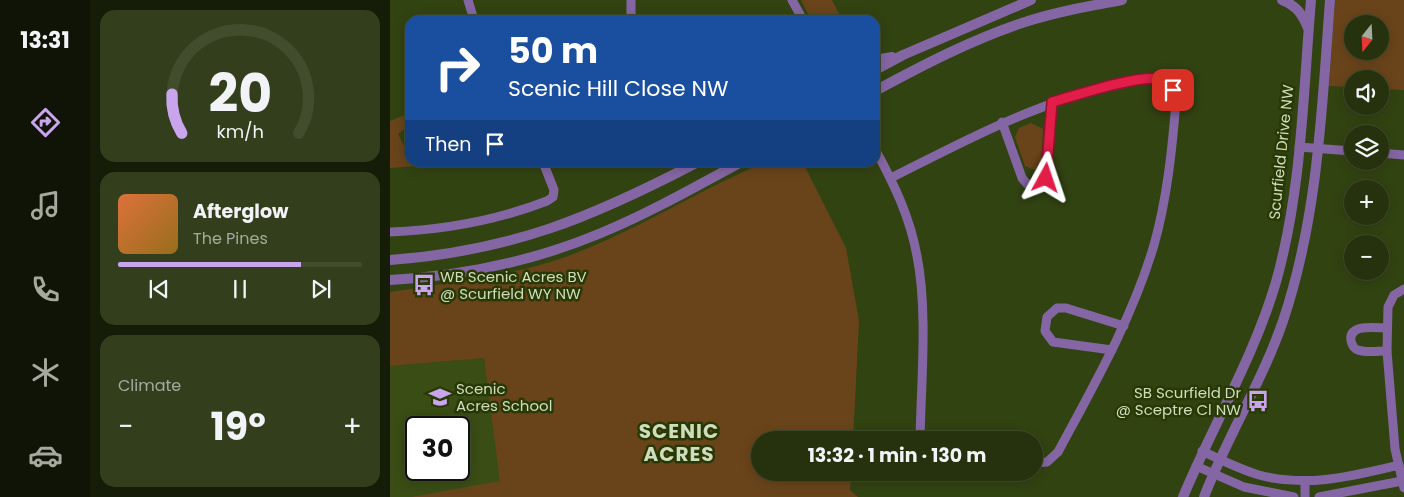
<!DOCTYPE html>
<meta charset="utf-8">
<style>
:root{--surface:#26320e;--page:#323e1c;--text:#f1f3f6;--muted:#a4aa9e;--line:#424d2e;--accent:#c9a5ee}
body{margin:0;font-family:Poppins,sans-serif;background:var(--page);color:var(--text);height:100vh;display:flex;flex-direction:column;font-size:19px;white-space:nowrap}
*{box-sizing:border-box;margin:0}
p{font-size:16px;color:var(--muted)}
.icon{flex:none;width:28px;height:28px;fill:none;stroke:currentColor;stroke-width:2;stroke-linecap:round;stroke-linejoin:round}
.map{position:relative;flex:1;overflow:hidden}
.drawer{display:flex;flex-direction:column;gap:10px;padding:10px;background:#151c08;width:300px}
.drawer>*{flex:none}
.top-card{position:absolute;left:15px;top:15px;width:475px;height:152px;border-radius:15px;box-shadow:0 2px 12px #0003,0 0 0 1px var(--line);background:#1a4fa0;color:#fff;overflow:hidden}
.needle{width:32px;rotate:198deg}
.buttons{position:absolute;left:954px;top:15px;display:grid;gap:10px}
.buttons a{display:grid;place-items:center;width:45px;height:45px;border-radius:50%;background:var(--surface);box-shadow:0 2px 12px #0003,0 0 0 1px var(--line);font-size:25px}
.speed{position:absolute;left:15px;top:416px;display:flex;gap:10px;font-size:25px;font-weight:700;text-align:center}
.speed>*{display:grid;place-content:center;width:65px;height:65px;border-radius:50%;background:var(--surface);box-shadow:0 2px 12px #0003,0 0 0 1px var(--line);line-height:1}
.speed .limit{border:2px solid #111;border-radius:8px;background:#fff;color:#111}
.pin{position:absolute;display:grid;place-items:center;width:42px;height:42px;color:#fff;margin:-21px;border-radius:10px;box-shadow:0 2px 8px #0006}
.me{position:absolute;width:55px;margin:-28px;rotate:5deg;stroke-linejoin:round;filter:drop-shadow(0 0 4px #0008)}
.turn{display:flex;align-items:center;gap:18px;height:105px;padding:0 20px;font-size:22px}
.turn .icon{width:65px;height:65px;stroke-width:2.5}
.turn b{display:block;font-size:35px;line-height:42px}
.then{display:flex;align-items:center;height:48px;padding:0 20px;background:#0003;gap:10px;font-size:19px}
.big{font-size:38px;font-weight:700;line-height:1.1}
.drawer .widget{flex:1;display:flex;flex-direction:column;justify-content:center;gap:8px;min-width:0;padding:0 18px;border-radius:15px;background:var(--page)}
.drawer .dial{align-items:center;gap:0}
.dial svg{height:130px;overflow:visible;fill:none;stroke:var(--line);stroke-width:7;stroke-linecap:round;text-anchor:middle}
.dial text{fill:var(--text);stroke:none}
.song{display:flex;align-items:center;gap:15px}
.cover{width:60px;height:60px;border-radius:8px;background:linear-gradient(135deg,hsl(20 70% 55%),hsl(40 70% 35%))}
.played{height:5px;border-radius:2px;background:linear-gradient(90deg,var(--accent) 75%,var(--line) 75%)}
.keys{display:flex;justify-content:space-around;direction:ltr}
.heat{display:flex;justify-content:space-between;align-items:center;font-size:28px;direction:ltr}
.trip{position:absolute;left:361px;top:431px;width:292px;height:50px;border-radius:25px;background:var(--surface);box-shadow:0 2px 12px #0003,0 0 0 1px var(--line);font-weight:700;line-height:50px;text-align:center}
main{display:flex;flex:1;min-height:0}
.tab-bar{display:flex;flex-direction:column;width:90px;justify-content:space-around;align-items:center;background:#0f1406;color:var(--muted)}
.tab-bar .icon{width:35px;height:35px}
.tab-bar .active{color:var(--accent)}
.tab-bar b{font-size:22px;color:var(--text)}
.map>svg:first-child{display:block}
.built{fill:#3a4d15;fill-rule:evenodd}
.green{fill:#69441b;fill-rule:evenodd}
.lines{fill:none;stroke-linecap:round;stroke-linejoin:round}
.minor{stroke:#8566a4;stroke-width:9}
.tertiary{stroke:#8566a4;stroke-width:10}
.route-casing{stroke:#92132f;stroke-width:12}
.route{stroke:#e11d48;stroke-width:9}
.labels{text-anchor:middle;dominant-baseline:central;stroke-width:5;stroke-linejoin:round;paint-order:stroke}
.street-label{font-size:15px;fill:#cfddbc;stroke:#283905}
.poi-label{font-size:15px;fill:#cfddbc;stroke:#283905;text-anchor:start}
.district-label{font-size:20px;font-weight:bold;letter-spacing:1px;fill:#cfddbc;stroke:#283905}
</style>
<main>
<nav class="tab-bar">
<b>13:31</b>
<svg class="icon active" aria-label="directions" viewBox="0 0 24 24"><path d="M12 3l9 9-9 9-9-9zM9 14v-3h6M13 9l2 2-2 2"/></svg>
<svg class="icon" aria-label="music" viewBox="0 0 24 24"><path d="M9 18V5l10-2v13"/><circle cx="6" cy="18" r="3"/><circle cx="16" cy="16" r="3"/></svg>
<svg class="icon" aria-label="phone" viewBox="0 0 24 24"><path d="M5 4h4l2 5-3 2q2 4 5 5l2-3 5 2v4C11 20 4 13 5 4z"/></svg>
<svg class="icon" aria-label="climate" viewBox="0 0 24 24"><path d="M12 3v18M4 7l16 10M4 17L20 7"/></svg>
<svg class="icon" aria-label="car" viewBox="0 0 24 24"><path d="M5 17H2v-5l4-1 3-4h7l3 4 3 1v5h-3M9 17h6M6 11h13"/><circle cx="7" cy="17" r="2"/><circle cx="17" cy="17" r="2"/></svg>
</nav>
<section class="drawer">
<div class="widget dial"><svg viewBox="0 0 100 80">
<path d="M14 69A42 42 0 1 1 86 69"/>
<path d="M14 69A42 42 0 0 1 8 45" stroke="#c9a5ee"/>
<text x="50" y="56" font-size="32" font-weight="700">20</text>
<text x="50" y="72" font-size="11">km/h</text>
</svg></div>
<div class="widget">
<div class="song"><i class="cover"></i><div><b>Afterglow</b><p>The Pines</p></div></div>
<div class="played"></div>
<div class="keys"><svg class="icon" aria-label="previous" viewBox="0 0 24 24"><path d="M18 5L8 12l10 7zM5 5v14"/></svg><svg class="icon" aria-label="pause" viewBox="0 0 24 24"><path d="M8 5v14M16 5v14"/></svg><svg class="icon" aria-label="next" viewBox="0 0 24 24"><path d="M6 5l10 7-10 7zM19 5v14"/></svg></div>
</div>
<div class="widget"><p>Climate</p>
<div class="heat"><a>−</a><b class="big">19°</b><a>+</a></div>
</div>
</section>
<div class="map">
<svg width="1014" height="497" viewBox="0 0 1014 497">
<rect width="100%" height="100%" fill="#324312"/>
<!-- built -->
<path class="built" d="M94 358 111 482 21 497H0V366ZM26 428H69V470H26Z"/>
<!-- green -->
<g class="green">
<path d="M411 0H442L452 20H421Z"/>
<path d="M945 0H1014V90L990 89V79H962V87L939 86ZM962 24H990V51H962Z"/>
<path d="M20 113V125L8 134 20 158V162L25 166 0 168V121Z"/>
<path d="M641 123 653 129 651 164 644 170 635 166 625 137 629 128Z"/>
<path d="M373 163H413L456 248 469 321 463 440H370V472L461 473 460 490 468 497H21L110 481 94 358 0 366V292C56 283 113 277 167 260 240 235 303 193 373 163Z"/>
</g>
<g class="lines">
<!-- minor -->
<g class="minor">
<path d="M78 0 84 20"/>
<path d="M241 0V14L244 20"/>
<path d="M402 0 413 20"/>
<path d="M612 122 632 178 637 184 647 185 654 181 657 174 662 102"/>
<path d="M909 147 962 151"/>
<path d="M485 149C504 184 520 217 527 256 538 311 531 383 530 440"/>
<path d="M990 153 1014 155"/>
<path d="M501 178C576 140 648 101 732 84 743 82 758 76 769 79 780 82 785 92 786 102 782 150 777 199 764 245 742 319 704 385 668 452L657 462 645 463"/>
<path d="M0 232C52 230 108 220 157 201L163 197 164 190 153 162"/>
<path d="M1014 289 1004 295 998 307 997 351 1005 449 1014 488"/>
<path d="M722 350 663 342 655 331 657 317 667 308H676L734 326"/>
<path d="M997 351C988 351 976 353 968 350 964 349 962 345 961 341 958 323 987 328 997 328"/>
<path d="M812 451C831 460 849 469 869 475 917 488 962 476 1009 465"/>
<path d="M806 466 854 487 904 497"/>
<path d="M915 482V497"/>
<path d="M929 497 1012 481"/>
</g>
<!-- tertiary -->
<g class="tertiary">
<path d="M892 0C907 6 912 14 918 28"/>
<path d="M485 60 502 57"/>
<path d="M485 70 513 55 641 0"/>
<path d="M485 91C533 65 583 39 635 22 666 12 699 6 732 0"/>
<path d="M0 260C121 251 201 218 308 162"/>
<path d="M0 280C73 276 144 261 211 233 259 213 305 187 351 162"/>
<path d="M793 497C823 425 864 357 886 282 912 190 913 94 921 0"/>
<path d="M814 497C837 437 872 382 893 321 928 217 932 108 940 0"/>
</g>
</g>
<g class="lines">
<!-- route casing -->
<g class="route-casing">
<path id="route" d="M656 178 662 102C684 96 747 75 768 79 774 80 779 85 783 90"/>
</g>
<!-- route -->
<use href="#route" class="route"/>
</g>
<!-- icons -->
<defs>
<g id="bus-bare" transform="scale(1.725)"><path d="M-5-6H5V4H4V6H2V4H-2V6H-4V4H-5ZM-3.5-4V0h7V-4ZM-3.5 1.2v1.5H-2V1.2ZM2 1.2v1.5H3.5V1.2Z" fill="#c9a5ee" stroke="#283905" stroke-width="2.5" paint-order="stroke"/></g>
<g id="school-bare" transform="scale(1.725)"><path d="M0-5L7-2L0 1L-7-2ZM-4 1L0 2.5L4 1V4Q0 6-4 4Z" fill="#c9a5ee" stroke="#283905" stroke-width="2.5" paint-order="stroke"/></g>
</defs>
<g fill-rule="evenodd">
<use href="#bus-bare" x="34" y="285"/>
<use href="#school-bare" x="50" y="397"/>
<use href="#bus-bare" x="868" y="401"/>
</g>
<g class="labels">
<!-- street labels -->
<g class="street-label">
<text transform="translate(891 152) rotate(-84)">Scurfield Drive NW</text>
</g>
<!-- poi labels -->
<g class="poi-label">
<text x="50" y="276">WB Scenic Acres BV<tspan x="50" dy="17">@ Scurfield WY NW</tspan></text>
<text x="66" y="388">Scenic<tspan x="66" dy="17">Acres School</tspan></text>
<text x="851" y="392" text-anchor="end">SB Scurfield Dr<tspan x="851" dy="17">@ Sceptre Cl NW</tspan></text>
</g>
<!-- district labels -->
<g class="district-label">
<text x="289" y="431">SCENIC<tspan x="289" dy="23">ACRES</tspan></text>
</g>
</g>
</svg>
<div class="buttons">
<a><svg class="needle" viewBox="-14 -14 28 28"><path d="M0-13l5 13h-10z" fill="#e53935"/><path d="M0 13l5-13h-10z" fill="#a4aa9e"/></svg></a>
<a><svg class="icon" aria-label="sound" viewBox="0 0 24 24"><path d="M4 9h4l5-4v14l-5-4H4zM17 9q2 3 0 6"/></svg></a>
<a><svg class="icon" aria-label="layers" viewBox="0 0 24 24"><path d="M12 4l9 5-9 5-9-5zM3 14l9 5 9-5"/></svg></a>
<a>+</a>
<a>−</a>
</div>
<div class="speed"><div class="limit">30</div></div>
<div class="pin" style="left:783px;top:90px;background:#d93025"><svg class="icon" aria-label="arrive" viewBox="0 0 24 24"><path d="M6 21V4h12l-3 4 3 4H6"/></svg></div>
<svg class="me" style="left:656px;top:178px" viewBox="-20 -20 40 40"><path d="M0-17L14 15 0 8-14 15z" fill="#e11d48" stroke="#fff" stroke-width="4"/></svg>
<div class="trip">13:32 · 1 min · 130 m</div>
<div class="top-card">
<div class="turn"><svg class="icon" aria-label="right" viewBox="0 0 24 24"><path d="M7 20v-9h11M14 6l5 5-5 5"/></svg><div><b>50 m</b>Scenic Hill Close NW</div></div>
<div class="then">Then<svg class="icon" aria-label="arrive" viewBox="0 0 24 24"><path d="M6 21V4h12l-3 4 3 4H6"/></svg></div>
</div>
</div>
</main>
